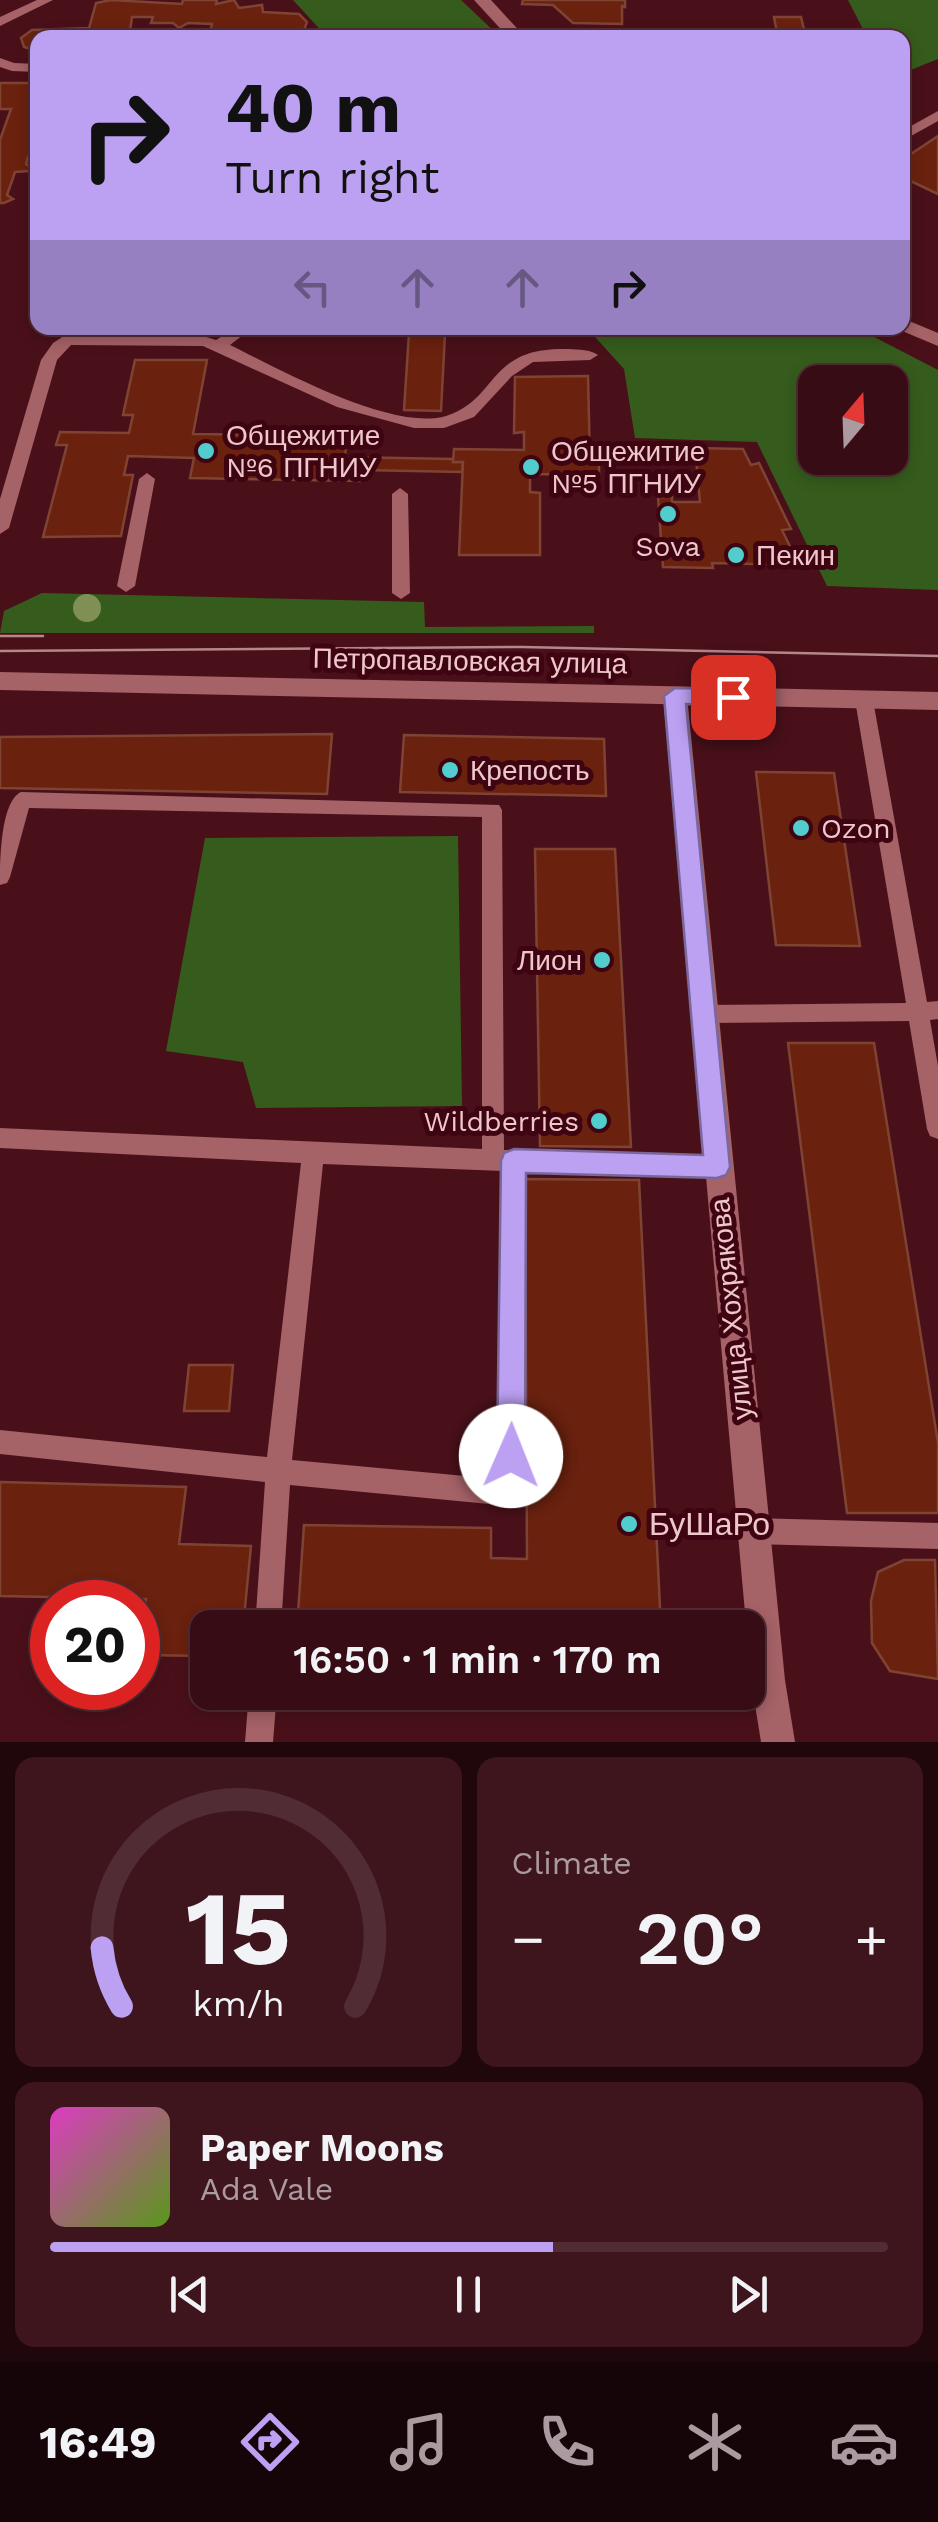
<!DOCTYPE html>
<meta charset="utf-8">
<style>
:root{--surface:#380c14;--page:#3f151d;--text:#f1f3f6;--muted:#ab9ba0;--line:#522c34;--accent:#bca0f2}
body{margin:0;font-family:"Work Sans",sans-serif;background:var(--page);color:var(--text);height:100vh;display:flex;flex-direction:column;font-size:38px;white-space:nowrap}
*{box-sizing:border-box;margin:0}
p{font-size:32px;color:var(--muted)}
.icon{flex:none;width:55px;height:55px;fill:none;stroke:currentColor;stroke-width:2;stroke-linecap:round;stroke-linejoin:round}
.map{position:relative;height:1742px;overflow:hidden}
.side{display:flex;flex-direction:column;gap:15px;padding:15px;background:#1f070b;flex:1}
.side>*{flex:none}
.hud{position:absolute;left:30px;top:30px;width:880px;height:305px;border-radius:20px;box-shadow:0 5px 15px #0003,0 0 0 2px var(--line);background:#bca0f2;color:#111;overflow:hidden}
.needle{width:65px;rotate:19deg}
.tools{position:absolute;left:798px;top:365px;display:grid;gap:20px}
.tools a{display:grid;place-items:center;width:110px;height:110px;border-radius:20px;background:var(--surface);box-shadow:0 5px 15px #0003,0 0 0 2px var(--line);font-size:50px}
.speed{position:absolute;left:30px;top:1580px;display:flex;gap:20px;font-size:50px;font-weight:700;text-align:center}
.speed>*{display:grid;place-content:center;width:130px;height:130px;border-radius:50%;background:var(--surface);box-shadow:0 5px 15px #0003,0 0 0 2px var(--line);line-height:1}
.speed .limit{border:15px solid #d22;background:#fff;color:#111}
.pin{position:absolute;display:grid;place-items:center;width:85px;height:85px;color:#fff;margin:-42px;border-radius:20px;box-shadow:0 5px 15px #0006}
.me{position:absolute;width:110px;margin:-55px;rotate:1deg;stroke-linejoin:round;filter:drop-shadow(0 0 8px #0008)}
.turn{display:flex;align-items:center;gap:35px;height:210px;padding:0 30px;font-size:45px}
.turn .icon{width:130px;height:130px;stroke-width:2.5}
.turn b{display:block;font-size:70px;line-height:85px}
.lanes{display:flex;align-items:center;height:95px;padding:0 30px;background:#0003;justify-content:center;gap:50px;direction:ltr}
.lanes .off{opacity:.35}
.big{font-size:75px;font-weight:600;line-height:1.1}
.side .card{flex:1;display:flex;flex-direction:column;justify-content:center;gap:15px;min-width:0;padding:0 35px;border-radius:20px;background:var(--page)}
.side .dial{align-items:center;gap:0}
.dial svg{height:260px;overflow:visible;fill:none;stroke:var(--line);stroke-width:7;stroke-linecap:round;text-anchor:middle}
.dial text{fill:var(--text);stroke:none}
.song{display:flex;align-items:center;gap:30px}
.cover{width:120px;height:120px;border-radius:15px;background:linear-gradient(135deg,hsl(310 70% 55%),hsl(90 70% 35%))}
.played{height:10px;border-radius:5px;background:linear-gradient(90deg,var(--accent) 60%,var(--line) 60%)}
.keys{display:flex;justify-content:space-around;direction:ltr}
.heat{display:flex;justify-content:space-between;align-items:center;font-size:55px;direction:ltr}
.side .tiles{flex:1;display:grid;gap:15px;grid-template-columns:1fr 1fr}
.card:last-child{grid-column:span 2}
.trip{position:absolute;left:190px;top:1610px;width:575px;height:100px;border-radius:20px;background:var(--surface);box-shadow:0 5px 15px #0003,0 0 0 2px var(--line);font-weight:600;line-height:100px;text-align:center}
.tabs{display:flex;height:160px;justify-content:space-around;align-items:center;background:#160508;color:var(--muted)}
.tabs .icon{width:70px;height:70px}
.tabs .active{color:var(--accent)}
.tabs b{font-size:45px;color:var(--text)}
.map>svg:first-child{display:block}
.green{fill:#355c1c;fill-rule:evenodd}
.building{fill:#6a210e;stroke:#7f4333;stroke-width:2.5}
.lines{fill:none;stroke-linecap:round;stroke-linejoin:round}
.lane{fill:#a56267;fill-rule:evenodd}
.street{fill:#a56267;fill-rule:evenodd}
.secondary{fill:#a56267;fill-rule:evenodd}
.tram{stroke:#b4878b;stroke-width:2.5}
.tree{fill:#808f54}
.route{fill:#bca0f2;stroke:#7a689d;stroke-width:2.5}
.poi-dot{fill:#52cdcd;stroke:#3e0411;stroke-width:4}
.labels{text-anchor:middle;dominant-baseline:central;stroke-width:10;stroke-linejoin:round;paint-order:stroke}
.poi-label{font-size:28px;fill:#eec8c9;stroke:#3e0411;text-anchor:start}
.street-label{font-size:28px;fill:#eec8c9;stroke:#3e0411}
.near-poi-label{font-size:32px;fill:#eec8c9;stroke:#3e0411;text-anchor:start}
</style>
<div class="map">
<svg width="938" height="1742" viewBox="0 0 938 1742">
<rect width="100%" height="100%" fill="#4a101a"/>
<!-- green -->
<g class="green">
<path d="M293 0H461L500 37H327Z"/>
<path d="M848 0H938V59L903 73 902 38 867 37Z"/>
<path d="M587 328H857L938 370V590L827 586 757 442 635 438 624 369ZM815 382H890V458H815Z"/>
<path d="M42 593 424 602 425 627 594 626V633H0L4 611Z"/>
<path d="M458 836 462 1106 256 1108 243 1062 166 1051 205 838Z"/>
</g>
<!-- building -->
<g class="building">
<path d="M111 0 182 4 183 0H217L216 4 234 0 239 8 262 5 263 12 299 14 307 22 304 30 293 36 209 38 212 24 188 23 179 28 173 23H151L153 17H132L129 38H38V51L24 47 21 38 32 30 89 28 96 3Z"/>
<path d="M523 0H625V7L622 6V24L573 23 553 5 522 4Z"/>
<path d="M774 17H801L806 38H778Z"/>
<path d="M0 83H38V157H28L26 164 32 168 29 171 15 172 7 195 13 199 4 203H0V140L11 109H0Z"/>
<path d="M938 136V194L902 177V160Z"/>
<path d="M409 333 445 334 441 411 404 410Z"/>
<path d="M135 360H207L193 434 347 436 345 457 453 459V462H463L462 472 361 470 360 481 190 478 194 458 128 456 124 475H133L121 536 43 537 67 445H56L60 432 129 433 133 415H123Z"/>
<path d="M588 376 590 462H599V475L530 474V492L540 493V555H459L463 462H453L454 449 524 450V432L514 433 515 377Z"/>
<path d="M695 448 743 449 751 465 759 463 791 529 782 530 799 565 712 563 713 568 663 567 658 497H672V502H700Z"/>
<path d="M332 734 327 794 0 788V737Z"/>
<path d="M404 735 604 739 606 796 400 792Z"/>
<path d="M756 772 834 773 860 946 776 945Z"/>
<path d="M535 849H615L631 1147 540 1146Z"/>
<path d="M788 1043H874L938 1443V1513H847Z"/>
<path d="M525 1179 639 1180 661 1628H297L304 1525 491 1528V1558L527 1559Z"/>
<path d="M189 1365H233L229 1411H184Z"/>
<path d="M0 1482 186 1487 179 1544 251 1546 243 1628H208V1656L139 1655 146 1599 0 1596Z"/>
<path d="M904 1560H935L938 1679 890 1671 872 1643 871 1601 878 1572Z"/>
</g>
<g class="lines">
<!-- lane -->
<g class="lane">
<path d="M37 0H53L0 26V17Z"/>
<path d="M0 58 14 63 38 64V72L12 71 0 67Z"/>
<path d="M938 111V121L902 141V131Z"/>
<path d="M38 247V256L33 255 31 251Z"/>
<path d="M76 328H93L85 335 203 336 216 340 235 328H252L230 345C279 369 392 432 446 416 500 399 486 346 569 349 580 350 589 349 598 355L590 360 533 362 512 376 474 417 444 428H414L337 407 203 346 71 345 57 360 9 528 0 534V499L41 360 53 343Z"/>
<path d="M147 473 155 479 135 586 126 592 117 586 139 479Z"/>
<path d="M400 488 408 494 410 593 401 599 392 593V494Z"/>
<path d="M864 693 873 700 927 1002 938 1001V1019L930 1020 938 1066V1139L930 1136 927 1129 909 1021 705 1023 697 1020 694 1014 697 1008 705 1005 906 1003 855 700Z"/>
<path d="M21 792 499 805 502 810 504 1150 717 1157 725 1160 728 1167 725 1174 717 1177 525 1171 524 1493 520 1502 511 1506 290 1485 281 1628H255L265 1482 0 1454V1430L267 1457 301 1163 0 1148V1128L482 1149V817L29 808 10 877 7 883 0 885C0 863 0 802 21 792ZM323 1164 503 1171 498 1479 292 1460Z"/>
<path d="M753 1518 938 1523V1549L753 1544 744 1540 740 1531 744 1522Z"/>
<path d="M249 1692H277L273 1742H245Z"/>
</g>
<!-- street -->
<g class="street">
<path d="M474 0H491L526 38H509Z"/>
<path d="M902 318 938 333V346L895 328H902Z"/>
<path d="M675 687 687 696 785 1680 795 1742H761L751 1680 663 696Z"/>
</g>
<!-- secondary -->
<path class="secondary" d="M0 672 938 692V710L0 690Z"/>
<!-- tram -->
<g class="tram">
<path d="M0 636H43"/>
<path d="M0 651 522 647 938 656"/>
</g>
</g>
<!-- trees -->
<circle class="tree" cx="87" cy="608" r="14"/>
<!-- route -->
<path class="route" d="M675 688 733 689 744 697 733 705 686 704 730 1167 726 1175 717 1178 526 1173 525 1456 521 1466 511 1471 501 1466 497 1456 501 1161 504 1153 514 1149 703 1155 664 696Z"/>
<!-- markers -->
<g class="poi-dot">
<circle cx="206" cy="451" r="10"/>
<circle cx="531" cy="467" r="10"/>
<circle cx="668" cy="514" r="10"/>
<circle cx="736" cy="555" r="10"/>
<circle cx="450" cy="770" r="10"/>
<circle cx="801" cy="828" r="10"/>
<circle cx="602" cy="960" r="10"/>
<circle cx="599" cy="1121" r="10"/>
<circle cx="629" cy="1524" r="10"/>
</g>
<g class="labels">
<!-- poi labels -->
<g class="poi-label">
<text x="226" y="435">Общежитие<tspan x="226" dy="32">№6 ПГНИУ</tspan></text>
<text x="551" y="451">Общежитие<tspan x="551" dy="32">№5 ПГНИУ</tspan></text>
<text x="668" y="546" text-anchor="middle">Sova</text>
<text x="756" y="555">Пекин</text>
<text x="470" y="770">Крепость</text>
<text x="821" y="828">Ozon</text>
<text x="582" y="960" text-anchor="end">Лион</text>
<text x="579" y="1121" text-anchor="end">Wildberries</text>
</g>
<!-- street labels -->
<g class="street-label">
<text transform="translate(470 661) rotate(1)">Петропавловская улица</text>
<text transform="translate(731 1309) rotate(-96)">улица Хохрякова</text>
</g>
<!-- near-poi labels -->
<g class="near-poi-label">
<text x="649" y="1524">БуШаРо</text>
</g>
</g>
</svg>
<div class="tools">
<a><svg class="needle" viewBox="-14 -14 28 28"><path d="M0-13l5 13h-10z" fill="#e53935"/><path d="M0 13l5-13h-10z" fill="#ab9ba0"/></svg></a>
</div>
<div class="speed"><div class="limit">20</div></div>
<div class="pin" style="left:733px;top:697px;background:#d93025"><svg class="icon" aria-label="arrive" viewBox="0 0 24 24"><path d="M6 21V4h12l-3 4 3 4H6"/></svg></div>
<svg class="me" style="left:511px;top:1456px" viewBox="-20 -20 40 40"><circle r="19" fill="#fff"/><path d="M0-13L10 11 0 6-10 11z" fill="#bca0f2"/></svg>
<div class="trip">16:50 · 1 min · 170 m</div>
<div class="hud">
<div class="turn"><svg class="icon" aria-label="right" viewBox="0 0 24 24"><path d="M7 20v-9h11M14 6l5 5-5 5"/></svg><div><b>40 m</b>Turn right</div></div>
<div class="lanes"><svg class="icon off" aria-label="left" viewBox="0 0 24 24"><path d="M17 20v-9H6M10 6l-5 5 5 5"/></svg><svg class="icon off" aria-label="ahead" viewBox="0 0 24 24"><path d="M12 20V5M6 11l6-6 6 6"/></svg><svg class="icon off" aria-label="ahead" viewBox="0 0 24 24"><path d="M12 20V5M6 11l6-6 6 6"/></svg><svg class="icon" aria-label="right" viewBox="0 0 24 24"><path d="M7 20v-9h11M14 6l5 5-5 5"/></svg></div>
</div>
</div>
<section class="side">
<div class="tiles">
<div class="card dial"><svg viewBox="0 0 100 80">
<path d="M14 69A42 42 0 1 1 86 69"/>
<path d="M14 69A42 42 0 0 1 8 51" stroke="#bca0f2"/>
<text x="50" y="56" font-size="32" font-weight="700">15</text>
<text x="50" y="72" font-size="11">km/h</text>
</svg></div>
<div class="card"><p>Climate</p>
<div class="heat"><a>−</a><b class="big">20°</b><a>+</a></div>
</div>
<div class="card">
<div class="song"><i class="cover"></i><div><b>Paper Moons</b><p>Ada Vale</p></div></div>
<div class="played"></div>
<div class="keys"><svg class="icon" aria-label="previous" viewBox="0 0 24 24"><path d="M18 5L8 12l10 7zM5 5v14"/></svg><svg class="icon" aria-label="pause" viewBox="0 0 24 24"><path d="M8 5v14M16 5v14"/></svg><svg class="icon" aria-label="next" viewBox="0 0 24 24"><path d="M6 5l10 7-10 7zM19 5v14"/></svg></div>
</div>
</div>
</section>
<nav class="tabs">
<b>16:49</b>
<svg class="icon active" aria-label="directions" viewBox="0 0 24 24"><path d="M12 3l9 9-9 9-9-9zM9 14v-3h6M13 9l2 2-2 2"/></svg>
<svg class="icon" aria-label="music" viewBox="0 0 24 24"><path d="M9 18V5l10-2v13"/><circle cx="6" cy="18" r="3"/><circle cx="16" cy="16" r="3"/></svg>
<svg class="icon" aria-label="phone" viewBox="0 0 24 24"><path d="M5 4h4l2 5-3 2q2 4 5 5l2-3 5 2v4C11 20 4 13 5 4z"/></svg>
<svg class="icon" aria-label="climate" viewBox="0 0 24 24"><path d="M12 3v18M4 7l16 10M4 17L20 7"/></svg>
<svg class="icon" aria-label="car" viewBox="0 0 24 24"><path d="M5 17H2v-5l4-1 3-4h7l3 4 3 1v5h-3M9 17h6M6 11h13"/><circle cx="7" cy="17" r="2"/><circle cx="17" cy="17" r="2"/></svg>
</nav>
